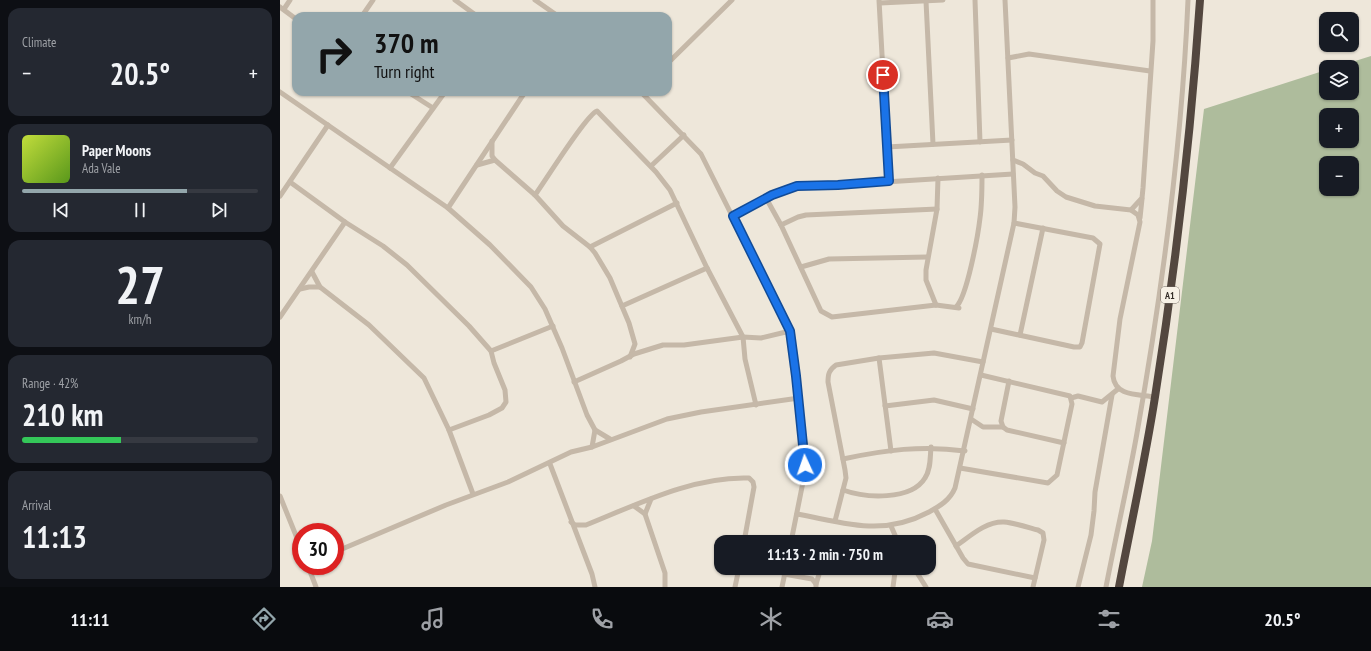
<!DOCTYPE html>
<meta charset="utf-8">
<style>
:root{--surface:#171b24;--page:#242831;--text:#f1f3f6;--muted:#9ea1a6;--line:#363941;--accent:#93a6ab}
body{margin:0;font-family:"PT Sans Narrow",sans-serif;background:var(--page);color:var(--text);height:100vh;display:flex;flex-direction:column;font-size:15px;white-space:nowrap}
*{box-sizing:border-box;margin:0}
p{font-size:13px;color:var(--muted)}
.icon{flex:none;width:22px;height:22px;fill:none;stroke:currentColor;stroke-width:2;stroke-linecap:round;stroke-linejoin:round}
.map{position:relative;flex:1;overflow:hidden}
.details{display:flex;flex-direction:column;gap:8px;padding:8px;background:#0d0f14;width:280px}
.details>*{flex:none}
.hud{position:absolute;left:12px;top:12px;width:380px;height:84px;border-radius:12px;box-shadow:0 1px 3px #0004;background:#93a6ab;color:#111;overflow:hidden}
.buttons{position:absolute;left:1039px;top:12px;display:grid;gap:8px}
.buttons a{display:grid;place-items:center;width:40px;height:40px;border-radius:8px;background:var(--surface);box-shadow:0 1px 3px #0004;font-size:20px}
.speed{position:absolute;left:12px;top:523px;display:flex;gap:8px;font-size:20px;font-weight:700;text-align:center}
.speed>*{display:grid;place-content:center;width:52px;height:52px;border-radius:50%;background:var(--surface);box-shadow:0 1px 3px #0004;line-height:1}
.speed .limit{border:6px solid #d22;background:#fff;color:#111}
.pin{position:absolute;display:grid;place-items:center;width:34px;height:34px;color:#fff;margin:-17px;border:2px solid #fff;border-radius:50%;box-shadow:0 1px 4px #0007}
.me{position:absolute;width:44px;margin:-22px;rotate:357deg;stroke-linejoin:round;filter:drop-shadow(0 0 3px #0008)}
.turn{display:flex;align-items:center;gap:14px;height:84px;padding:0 16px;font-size:18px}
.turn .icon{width:52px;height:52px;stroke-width:2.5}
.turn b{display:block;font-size:28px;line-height:34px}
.big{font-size:30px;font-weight:700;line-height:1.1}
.details .card{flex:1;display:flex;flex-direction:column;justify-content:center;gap:6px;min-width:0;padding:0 14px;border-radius:12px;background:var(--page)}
.details .dial{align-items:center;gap:0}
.dial b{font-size:52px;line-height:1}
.song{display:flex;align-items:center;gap:12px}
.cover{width:48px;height:48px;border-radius:6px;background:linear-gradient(135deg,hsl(70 70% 55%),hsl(90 70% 35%))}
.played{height:4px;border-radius:2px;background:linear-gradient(90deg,var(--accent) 70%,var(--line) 70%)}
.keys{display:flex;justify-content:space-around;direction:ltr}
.heat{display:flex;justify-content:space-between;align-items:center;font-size:22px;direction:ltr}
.charge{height:6px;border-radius:3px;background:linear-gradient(90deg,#34c759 42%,var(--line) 0)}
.trip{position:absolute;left:434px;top:535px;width:222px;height:40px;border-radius:12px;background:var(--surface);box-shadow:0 1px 3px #0004;font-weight:700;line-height:40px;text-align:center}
.tabs{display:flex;height:64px;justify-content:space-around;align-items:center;background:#090b0e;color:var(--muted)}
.tabs .icon{width:28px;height:28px}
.tabs .on{color:var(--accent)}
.tabs b{font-size:18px;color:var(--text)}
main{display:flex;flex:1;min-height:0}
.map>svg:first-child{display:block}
.green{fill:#aebc9c;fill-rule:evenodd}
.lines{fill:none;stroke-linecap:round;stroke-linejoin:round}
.minor{stroke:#c5b8a8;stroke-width:5}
.highway{stroke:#53473f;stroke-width:8}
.route-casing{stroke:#114b97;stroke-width:10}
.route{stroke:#1a73e8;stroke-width:7}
.labels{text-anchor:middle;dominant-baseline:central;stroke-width:3;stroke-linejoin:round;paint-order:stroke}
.shield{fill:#f7f1e6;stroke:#6e6760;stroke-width:1}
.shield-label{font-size:10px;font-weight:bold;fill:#332c27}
</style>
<main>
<section class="details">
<div class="card"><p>Climate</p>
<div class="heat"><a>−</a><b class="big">20.5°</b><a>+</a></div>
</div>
<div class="card">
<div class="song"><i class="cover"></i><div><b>Paper Moons</b><p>Ada Vale</p></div></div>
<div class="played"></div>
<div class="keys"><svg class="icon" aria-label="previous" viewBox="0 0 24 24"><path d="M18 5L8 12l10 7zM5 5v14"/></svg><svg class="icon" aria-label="pause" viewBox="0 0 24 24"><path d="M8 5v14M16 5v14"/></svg><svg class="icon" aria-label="next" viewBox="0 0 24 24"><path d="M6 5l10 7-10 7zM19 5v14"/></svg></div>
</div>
<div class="card dial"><b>27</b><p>km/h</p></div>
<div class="card"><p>Range · 42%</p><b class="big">210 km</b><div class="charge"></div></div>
<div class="card"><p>Arrival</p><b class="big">11:13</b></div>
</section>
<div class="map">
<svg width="1091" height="587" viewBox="0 0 1091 587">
<rect width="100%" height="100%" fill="#eee7da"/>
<!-- green -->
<path class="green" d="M1091 56V587H862L872 541 924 109 1046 70V93H1072V67H1056ZM1046 115H1072V141H1046ZM1046 163H1072V189H1046Z"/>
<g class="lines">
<!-- minor -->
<g class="minor">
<path d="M175 0 197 16"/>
<path d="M255 0 278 16"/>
<path d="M599 0 609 181"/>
<path d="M695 0 700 142"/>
<path d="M646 1 653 144"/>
<path d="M600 3 663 0"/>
<path d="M0 7 16 19"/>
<path d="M4 9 10 0"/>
<path d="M82 16 93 0"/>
<path d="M728 58 749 54 870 71"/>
<path d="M388 63 452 0"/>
<path d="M0 92 168 208 210 245 251 287 265 309 282 348 307 415 315 430 330 439"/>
<path d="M128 92 153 108"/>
<path d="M361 92 421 154 510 331 513 348 526 458 523 482 511 542"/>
<path d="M212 141V156L215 160 255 195 283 226 310 247 315 253 330 278 349 323 355 344 350 357"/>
<path d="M607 147 732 140"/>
<path d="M733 160 743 164 755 173 763 176 777 191 786 197 815 206 851 210 858 215 860 222 840 319 833 376C835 397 859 394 875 397"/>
<path d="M197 165 215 160"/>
<path d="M371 166 404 135"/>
<path d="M110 168 165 92"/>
<path d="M10 182 65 222 103 246 127 265 189 326 211 351 214 363 225 390 226 402 222 408 209 415 169 430"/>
<path d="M255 195C266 180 306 115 317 111L376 172 390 190 427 268 463 337 465 359 476 405"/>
<path d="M0 196 48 125"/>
<path d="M486 198 501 225 541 311 552 317 656 305 679 308 676 307C687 297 698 235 700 218 702 204 702 189 702 175"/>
<path d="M168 208 245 92"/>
<path d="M851 210 862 198 863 188 873 41V0"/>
<path d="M453 216 492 195 517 186 557 185 733 174"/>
<path d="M860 218 862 199"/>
<path d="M501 225 518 217 526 215 657 209"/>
<path d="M310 247 397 203"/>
<path d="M521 267 549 259 647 257"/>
<path d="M32 272 40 287 89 325 144 378 169 430 193 494"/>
<path d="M20 289 29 287H40"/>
<path d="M656 305 646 280V270L657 209 658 178"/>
<path d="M342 306 427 268"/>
<path d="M0 317 65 222"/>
<path d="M711 329 794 347H800L802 343 820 244 813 238 734 223"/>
<path d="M740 335 763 228"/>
<path d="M211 351 273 326"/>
<path d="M599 358 611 451"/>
<path d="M729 381 721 421 723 427 727 430 784 443"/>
<path d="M294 382 341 361 354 354 383 345H404L463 337 481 338 510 331"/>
<path d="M791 398 798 396 822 402 838 389"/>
<path d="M605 406 654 400 693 409"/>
<path d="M691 419 703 427H723"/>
<path d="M312 447 315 430"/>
<path d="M563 459C604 450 643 445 685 451"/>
<path d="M270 464 312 574 315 587"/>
<path d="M680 468 768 483 777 475 792 404 790 396 701 375"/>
<path d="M563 490C585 498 631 501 645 478 651 469 650 457 651 447"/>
<path d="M0 496 21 548"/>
<path d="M354 506 365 514 385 573V587"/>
<path d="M655 509 683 558 688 564 755 578"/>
<path d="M365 514 371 499"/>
<path d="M517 514C566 523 602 537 649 512 660 506 670 500 675 488L734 223 735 207 725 0"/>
<path d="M555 521 566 478 565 470 548 382C548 374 549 370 556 365L599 358 654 353 703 362"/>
<path d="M291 522 295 525H306C356 505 413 476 469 478L473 482 474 487 464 542"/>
<path d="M611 526 618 542"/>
<path d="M676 546C689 537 706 521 724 522 735 523 747 527 758 530L763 533 764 540 753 587"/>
<path d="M55 552 166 505 228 482 291 452 312 447 387 419 421 412 519 398"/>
<path d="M28 566 36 587"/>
<path d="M606 568 615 572 613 587"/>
<path d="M634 568 646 587"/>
<path d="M504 574 532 579 536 584V587"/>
<path d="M536 584 541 568"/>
<path d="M455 587 459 568"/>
<path d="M502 587 506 568"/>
<path d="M798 587 811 535 814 511 815 492 832 395"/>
<path d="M826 587C836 535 848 484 857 433 882 292 902 143 908 0"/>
</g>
<!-- highway -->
<path class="highway" d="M839 587C851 524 865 461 875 397 896 265 911 133 920 0"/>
</g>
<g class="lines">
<!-- route casing -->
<g class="route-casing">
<path id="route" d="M525 465 516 376 510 331 453 216 492 195 517 186 558 185 609 181 603 75"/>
</g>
<!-- route -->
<use href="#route" class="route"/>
</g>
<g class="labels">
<!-- shield labels -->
<rect class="shield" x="881" y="287" width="18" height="16" rx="3"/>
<g class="shield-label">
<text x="890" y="295">A1</text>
</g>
</g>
</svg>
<div class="buttons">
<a><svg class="icon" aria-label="search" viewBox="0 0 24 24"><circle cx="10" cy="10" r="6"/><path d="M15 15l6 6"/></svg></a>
<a><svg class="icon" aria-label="layers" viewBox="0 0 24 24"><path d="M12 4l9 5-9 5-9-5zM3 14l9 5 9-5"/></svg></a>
<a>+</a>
<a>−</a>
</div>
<div class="speed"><div class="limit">30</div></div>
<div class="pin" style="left:603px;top:75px;background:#d93025"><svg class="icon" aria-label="arrive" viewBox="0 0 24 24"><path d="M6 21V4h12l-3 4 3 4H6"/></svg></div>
<svg class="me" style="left:525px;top:465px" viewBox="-20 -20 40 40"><circle r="17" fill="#1a73e8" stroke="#fff" stroke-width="3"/><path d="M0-11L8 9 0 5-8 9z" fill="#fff"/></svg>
<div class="trip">11:13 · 2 min · 750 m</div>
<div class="hud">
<div class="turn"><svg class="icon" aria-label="right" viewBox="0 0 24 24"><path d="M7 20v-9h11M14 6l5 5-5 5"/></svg><div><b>370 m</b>Turn right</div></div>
</div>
</div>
</main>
<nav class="tabs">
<b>11:11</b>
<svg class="icon on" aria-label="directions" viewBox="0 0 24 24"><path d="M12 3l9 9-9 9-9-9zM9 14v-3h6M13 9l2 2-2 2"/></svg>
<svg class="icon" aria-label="music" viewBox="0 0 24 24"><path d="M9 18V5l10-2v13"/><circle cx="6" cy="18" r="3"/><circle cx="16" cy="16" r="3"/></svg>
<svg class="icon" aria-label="phone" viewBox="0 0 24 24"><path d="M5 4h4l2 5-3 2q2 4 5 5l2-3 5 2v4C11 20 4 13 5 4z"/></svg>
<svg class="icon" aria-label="climate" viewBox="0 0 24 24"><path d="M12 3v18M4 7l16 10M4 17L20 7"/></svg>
<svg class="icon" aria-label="car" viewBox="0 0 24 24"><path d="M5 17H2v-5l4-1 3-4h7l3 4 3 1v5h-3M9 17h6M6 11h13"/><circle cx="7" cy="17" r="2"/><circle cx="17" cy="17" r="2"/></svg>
<svg class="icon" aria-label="filters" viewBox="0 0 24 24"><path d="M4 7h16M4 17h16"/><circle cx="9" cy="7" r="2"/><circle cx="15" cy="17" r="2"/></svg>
<b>20.5°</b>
</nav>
